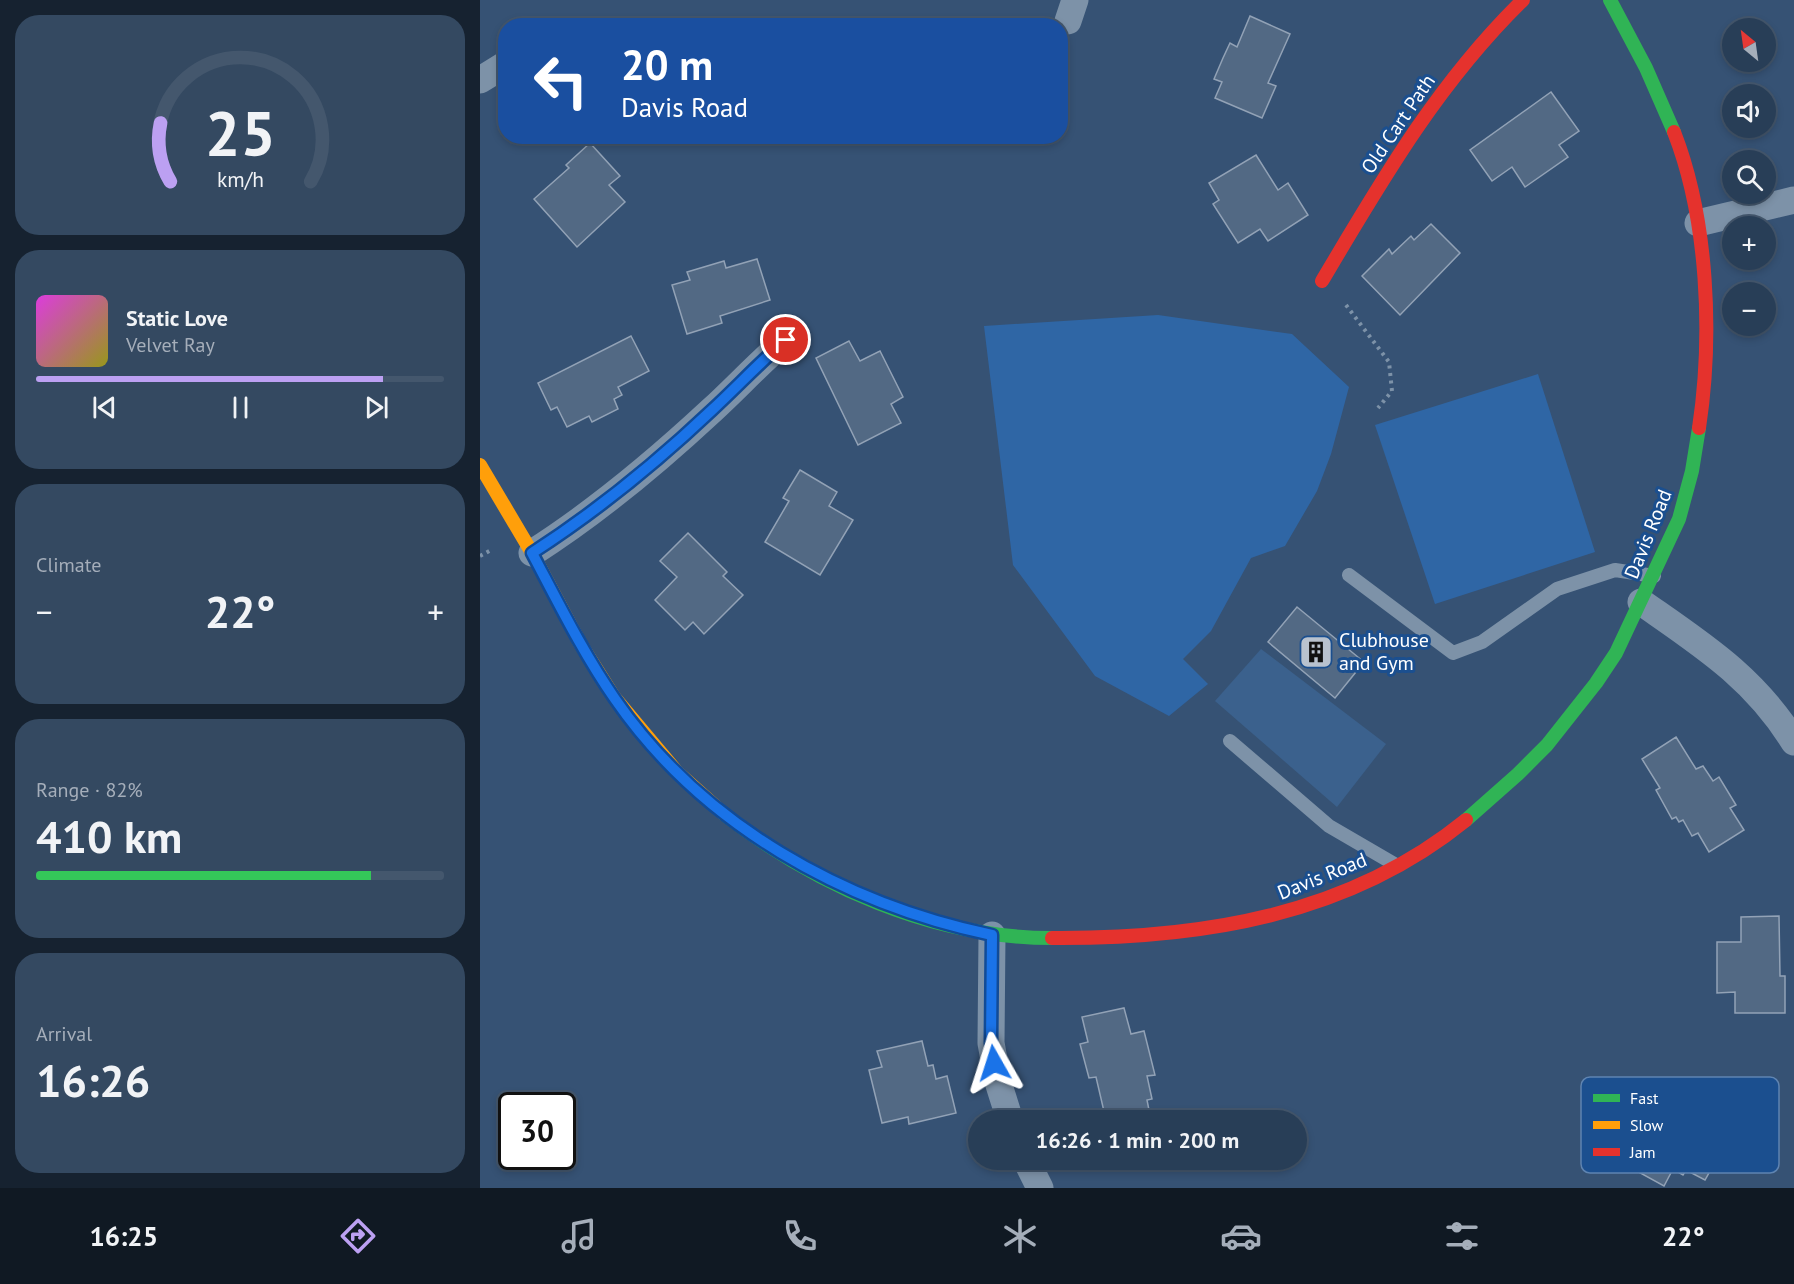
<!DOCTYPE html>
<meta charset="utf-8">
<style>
:root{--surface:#283e57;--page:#344961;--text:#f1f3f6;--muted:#a5aeba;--line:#44576d;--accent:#bca0f2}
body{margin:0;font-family:"PT Sans",sans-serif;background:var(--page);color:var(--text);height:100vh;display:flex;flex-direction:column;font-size:22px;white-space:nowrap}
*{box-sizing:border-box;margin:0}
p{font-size:20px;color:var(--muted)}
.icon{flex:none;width:33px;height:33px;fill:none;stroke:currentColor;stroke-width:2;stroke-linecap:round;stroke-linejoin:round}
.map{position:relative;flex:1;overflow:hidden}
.panel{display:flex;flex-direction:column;gap:15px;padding:15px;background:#162230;width:480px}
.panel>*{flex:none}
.guide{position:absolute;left:18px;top:18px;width:570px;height:126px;border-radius:24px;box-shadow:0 3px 9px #0003,0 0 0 2px var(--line);background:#1a4fa0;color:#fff;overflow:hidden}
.needle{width:39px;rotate:331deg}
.fabs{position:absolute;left:1242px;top:18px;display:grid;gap:12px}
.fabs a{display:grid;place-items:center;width:54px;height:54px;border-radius:50%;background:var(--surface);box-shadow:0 3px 9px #0003,0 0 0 2px var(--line);font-size:30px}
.speed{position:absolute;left:18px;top:1092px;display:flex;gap:12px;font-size:30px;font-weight:700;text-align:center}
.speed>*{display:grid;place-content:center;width:78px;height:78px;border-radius:50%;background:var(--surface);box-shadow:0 3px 9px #0003,0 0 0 2px var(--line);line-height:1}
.speed .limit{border:3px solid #111;border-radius:9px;background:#fff;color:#111}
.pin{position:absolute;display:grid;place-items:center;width:51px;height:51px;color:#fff;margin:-26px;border:3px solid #fff;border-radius:50%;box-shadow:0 2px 6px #0007}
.me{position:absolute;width:66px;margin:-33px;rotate:354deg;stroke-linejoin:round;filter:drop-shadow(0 0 4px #0008)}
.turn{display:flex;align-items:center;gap:21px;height:126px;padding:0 24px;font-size:27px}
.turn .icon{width:78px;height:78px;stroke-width:2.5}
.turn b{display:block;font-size:42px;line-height:51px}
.big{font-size:45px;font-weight:600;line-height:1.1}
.panel .card{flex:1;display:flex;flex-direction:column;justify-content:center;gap:9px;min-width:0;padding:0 21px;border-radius:24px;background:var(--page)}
.panel .dial{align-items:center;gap:0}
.dial svg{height:156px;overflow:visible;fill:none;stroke:var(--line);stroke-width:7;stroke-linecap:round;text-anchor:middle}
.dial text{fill:var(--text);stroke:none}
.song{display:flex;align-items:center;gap:18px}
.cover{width:72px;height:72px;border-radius:9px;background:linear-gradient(135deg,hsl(300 70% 55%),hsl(60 70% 35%))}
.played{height:6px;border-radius:3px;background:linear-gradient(90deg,var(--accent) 85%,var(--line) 85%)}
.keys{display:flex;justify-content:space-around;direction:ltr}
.heat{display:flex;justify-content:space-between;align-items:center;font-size:33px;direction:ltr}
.charge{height:9px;border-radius:4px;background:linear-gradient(90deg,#34c759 82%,var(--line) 0)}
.trip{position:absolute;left:488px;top:1110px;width:339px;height:60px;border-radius:30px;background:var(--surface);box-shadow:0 3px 9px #0003,0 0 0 2px var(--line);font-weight:600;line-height:60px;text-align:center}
.tab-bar{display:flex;height:96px;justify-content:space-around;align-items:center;background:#101923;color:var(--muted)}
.tab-bar .icon{width:42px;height:42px}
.tab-bar .current{color:var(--accent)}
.tab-bar b{font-size:27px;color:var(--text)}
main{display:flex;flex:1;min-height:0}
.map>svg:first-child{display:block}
.green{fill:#2f66a5}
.water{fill:#3b618d}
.building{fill:#526984;stroke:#92a2b6;stroke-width:1.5}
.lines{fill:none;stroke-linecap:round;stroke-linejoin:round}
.path{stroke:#7d92a8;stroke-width:4;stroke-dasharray:3 4.5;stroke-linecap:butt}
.lane{stroke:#7d92a8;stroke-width:14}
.street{stroke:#7d92a8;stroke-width:27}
.fast{stroke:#30b455;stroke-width:14}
.slow{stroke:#ff9f0a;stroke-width:14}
.jam{stroke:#e5322d;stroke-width:14}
.route-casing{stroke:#114b97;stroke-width:15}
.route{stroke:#1a73e8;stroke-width:10}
.labels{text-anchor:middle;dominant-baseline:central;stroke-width:6;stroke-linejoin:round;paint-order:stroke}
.street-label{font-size:20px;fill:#fff;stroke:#1b4f8f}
.poi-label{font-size:20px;fill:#fff;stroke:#1b4f8f;text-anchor:start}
.key{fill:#1b4f8f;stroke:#5f84b1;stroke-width:1.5}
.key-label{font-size:16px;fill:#fff}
</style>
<main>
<section class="panel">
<div class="card dial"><svg viewBox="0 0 100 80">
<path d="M14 69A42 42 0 1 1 86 69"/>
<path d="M14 69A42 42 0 0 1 9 39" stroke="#bca0f2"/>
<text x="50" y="56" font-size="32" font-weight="700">25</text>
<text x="50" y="72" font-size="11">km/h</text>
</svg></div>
<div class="card">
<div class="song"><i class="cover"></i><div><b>Static Love</b><p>Velvet Ray</p></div></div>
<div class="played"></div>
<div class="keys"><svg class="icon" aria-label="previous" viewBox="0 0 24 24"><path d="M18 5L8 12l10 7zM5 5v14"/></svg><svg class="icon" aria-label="pause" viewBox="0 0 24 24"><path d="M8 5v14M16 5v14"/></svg><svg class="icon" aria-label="next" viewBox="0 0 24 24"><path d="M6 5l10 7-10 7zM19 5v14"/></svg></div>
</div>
<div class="card"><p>Climate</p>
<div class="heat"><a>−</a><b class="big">22°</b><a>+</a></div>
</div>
<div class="card"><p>Range · 82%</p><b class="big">410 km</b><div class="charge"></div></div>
<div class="card"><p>Arrival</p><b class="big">16:26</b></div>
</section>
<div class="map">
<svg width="1314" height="1188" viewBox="0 0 1314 1188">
<rect width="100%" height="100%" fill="#365274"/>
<!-- green -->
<g class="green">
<path d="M678 315 812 334 869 387 851 454 837 491 805 546 771 558 731 631 703 659 728 684 689 716 615 676 533 565 504 326Z"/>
<path d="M1058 374 1115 552 955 604 895 425Z"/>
</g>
<!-- water -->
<path class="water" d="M781 649 906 744 857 807 735 701Z"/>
<!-- building -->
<g class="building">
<path d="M770 16 810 34 788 83 796 86 782 118 735 98 742 82 734 79 743 58 750 43 757 47Z"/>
<path d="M1071 92 1099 131 1079 145 1088 157 1045 187 1032 167 1012 181 990 150Z"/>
<path d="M110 143 140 176 129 185 145 202 97 247 54 199 89 168 86 165Z"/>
<path d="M776 155 798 190 808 183 828 215 788 241 780 229 758 243 733 204 739 200 729 183Z"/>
<path d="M951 224 980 253 920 315 882 276 909 249 912 254 931 236 934 240Z"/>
<path d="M277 259 290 300 240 316 242 323 207 334 192 285 210 280 207 272 244 261 246 268Z"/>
<path d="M151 336 169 371 138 387 142 395 134 399 138 409 112 422 109 416 87 427 77 407 71 410 58 383Z"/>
<path d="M369 341 380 361 400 351 423 397 411 404 421 423 378 445 336 358Z"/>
<path d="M320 470 357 492 349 506 373 520 340 575 285 542 309 501 303 498Z"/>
<path d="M208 533 247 572 243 576 263 595 224 634 213 622 205 630 175 600 197 577 180 561Z"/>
<path d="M817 607 884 662 855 698 788 642Z"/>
<path d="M1196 737 1216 769 1223 766 1233 781 1239 777 1256 805 1250 808 1264 830 1229 852 1218 833 1212 836 1203 820 1199 822 1196 817 1192 819 1176 790 1180 788 1162 759Z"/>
<path d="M1299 916 1300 976H1305V1013H1255V992L1237 993V942H1261V917Z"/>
<path d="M644 1008 651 1034 664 1031 675 1075 667 1076 672 1099 667 1100 671 1120H626L616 1077 609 1078 600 1044 608 1042 602 1017Z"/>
<path d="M442 1041 448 1066 453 1065 456 1079 467 1076 476 1113 429 1124 428 1117 402 1123 389 1070 402 1067 397 1051Z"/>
<path d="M1182 1079 1224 1102 1227 1097 1276 1124 1258 1157 1243 1148 1225 1180 1206 1170 1203 1175 1193 1169 1184 1186 1153 1169 1185 1110 1170 1102Z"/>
</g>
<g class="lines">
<!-- path -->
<g class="path">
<path d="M866 305 909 362 912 391 898 408"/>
<path d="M0 556 11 550"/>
</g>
<!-- lane -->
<g class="lane">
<path d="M869 575 973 653 1002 642 1077 589 1135 570 1174 576"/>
<path d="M750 741 849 826 916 865"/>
</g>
<!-- street -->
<g class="street">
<path d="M588 21 595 0"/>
<path d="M0 80 26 64"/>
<path d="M1218 223 1314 200"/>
<path d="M52 553C118 511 175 463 232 410 257 387 280 362 306 340"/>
<path d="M1161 602C1221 644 1274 677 1314 742"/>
<path d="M512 935 511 1043 518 1082 530 1120"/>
<path d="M546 1160 560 1188"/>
</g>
<!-- fast -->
<g class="fast">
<path d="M1130 0 1166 68 1194 132"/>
<path d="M244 814C337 886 452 938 572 938"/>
<path d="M986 820 1038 774 1067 745 1116 683 1136 653 1199 519 1212 471 1219 428"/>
</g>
<!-- slow -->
<path class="slow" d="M0 465 55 558 100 643 134 697 197 772 244 814"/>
<!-- jam -->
<g class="jam">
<path d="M1194 132C1228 219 1233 335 1219 428"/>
<path d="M842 281C902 180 958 83 1043 0"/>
<path d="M572 938C720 939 868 916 986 820"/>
</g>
</g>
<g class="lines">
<!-- route casing -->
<g class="route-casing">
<path id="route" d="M306 340C280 362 257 387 232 410 176 463 117 511 52 553 78 602 103 653 135 699 222 825 364 904 512 935L511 1043 514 1063"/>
</g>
<!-- route -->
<use href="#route" class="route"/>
</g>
<!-- icons -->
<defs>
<g id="building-square" transform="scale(1.725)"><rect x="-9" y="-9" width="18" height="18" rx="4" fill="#b9c2ce" stroke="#1b4f8f"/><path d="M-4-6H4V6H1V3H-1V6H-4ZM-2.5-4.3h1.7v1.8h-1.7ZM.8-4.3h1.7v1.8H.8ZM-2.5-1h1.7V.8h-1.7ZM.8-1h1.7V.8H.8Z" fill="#111"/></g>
</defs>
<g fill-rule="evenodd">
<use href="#building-square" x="836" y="652"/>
</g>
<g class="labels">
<!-- street labels -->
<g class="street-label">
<text transform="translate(918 124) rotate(-56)">Old Cart Path</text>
<text transform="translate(1168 534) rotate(-68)">Davis Road</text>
<text transform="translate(842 876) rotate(-22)">Davis Road</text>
</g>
<!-- poi labels -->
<g class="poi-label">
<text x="859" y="640">Clubhouse<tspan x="859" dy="23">and Gym</tspan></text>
</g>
</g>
<!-- legend -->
<rect x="1101" y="1077" width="198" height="96" rx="9" class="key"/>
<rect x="1113" y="1094" width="27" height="8" fill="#30b455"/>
<rect x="1113" y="1121" width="27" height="8" fill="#ff9f0a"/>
<rect x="1113" y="1148" width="27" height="8" fill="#e5322d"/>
<g class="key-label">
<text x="1150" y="1104">Fast</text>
<text x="1150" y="1131">Slow</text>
<text x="1150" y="1158">Jam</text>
</g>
</svg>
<div class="fabs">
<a><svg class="needle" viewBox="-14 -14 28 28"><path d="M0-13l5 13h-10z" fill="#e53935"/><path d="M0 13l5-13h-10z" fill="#a5aeba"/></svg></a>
<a><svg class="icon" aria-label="sound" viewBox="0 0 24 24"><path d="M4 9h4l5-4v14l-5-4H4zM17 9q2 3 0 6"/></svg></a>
<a><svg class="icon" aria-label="search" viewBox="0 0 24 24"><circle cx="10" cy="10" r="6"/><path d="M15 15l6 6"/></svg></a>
<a>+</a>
<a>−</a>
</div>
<div class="speed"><div class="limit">30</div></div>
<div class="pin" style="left:306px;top:340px;background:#d93025"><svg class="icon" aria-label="arrive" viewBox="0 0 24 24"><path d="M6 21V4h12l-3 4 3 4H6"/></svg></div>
<svg class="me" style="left:514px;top:1063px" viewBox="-20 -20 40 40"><path d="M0-17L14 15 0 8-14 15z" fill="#1a73e8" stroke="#fff" stroke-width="4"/></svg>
<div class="trip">16:26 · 1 min · 200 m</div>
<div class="guide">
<div class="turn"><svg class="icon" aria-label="left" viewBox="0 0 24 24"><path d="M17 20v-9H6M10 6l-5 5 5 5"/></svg><div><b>20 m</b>Davis Road</div></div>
</div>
</div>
</main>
<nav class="tab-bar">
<b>16:25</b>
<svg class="icon current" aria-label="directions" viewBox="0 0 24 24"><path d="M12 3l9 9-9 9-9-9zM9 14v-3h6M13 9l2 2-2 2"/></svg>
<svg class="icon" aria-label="music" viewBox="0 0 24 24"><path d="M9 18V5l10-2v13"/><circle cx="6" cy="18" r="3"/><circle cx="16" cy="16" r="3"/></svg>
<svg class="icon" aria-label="phone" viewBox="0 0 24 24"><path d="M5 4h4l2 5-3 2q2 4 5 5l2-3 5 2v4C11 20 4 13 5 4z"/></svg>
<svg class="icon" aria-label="climate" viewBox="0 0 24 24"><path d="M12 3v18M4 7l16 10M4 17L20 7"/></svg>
<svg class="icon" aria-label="car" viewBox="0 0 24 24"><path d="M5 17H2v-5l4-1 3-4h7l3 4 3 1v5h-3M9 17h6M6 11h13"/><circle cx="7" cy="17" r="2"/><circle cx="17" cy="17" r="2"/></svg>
<svg class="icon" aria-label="filters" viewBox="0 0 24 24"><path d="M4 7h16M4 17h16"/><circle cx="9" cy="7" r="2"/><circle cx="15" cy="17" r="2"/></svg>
<b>22°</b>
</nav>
